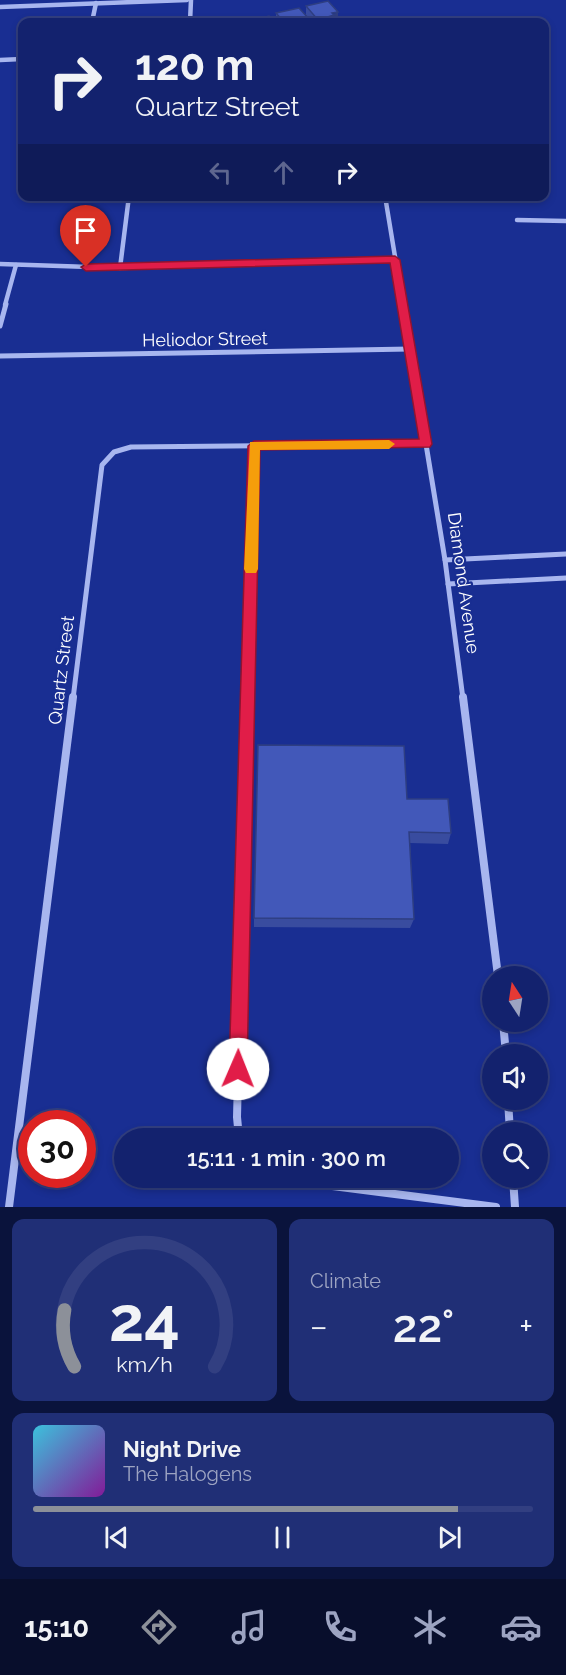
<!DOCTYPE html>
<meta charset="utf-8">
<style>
:root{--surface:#13226e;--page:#202f76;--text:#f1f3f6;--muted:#9da4c2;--line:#323f81;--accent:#8c9099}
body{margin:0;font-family:Raleway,sans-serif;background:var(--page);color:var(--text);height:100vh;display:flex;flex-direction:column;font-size:22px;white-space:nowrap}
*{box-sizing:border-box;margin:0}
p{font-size:20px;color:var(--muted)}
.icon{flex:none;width:33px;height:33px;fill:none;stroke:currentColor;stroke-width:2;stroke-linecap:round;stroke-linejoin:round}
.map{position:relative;height:1207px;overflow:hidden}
.details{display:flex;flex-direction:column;gap:12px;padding:12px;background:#0a133c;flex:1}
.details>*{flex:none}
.hud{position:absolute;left:18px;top:18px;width:531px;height:183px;border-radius:12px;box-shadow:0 3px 9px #0003,0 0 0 2px var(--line);background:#13226e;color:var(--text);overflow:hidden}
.needle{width:39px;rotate:348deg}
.tools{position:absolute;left:482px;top:966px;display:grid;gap:12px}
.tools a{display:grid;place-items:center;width:66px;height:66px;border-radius:50%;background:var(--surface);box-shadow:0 3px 9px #0003,0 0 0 2px var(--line);font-size:30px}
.speed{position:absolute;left:18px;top:1110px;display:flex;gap:12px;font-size:30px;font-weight:700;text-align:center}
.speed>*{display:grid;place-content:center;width:78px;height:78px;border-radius:50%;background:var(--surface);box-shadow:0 3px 9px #0003,0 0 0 2px var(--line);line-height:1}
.speed .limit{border:9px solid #d22;background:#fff;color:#111}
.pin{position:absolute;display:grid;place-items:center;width:51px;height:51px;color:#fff;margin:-62px -26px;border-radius:50% 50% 50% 0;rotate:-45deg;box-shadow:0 0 6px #0007}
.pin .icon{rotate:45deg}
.me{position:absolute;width:66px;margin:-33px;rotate:1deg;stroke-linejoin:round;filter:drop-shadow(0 0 4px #0008)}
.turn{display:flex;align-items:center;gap:21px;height:126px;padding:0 18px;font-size:27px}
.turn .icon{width:78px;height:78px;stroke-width:2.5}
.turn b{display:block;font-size:42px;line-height:51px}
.lanes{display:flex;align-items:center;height:57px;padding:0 18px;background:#0003;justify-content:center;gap:30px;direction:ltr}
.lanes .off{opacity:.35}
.big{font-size:45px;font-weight:600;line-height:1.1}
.details .widget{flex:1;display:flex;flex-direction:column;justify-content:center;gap:9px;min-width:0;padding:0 21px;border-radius:12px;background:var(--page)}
.details .dial{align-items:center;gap:0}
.dial svg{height:156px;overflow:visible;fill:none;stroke:var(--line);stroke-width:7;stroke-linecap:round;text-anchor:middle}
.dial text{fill:var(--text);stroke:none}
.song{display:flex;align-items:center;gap:18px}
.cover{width:72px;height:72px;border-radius:9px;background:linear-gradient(135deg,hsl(190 70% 55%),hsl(290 70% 35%))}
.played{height:6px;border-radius:3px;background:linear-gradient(90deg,var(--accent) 85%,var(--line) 85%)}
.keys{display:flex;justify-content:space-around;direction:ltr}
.heat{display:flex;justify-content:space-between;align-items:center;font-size:33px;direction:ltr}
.details .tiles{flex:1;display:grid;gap:12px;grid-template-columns:1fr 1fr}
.widget:last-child{grid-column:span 2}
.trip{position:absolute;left:114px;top:1128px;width:345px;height:60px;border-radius:30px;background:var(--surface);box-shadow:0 3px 9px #0003,0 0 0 2px var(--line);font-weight:600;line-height:60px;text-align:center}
.tabs{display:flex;height:96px;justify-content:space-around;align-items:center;background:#080e2c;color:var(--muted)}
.tabs .icon{width:42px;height:42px}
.tabs .on{color:var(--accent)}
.tabs b{font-size:27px;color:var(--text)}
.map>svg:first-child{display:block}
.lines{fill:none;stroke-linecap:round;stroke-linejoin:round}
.minor-far2{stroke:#a8b6ef;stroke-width:4.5}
.minor-far1{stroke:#a8b6ef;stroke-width:5}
.minor{stroke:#a8b6ef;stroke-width:8}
.wall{fill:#394c9f}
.shaded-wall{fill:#2e3e82}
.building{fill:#4258b9;stroke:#2e3e82;stroke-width:1.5}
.route{fill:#e11d48;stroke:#92132f;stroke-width:1.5}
.slow{fill:#f59e0b}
.labels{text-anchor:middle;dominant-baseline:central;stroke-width:4.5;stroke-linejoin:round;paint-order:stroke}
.street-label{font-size:18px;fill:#fff;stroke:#192e92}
</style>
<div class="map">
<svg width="566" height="1207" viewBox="0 0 566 1207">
<rect width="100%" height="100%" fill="#192e92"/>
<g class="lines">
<!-- minor-far2 -->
<g class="minor-far2">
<path d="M0 7 187 0"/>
<path d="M92 22 96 3"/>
<path d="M190 22 191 0"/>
<path d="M0 60 22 59"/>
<path d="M385 196 403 305"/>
<path d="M517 220 566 221"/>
<path d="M0 264 120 268 395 260"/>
<path d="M120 268 129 196"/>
<path d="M5 305 16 265"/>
</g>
<!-- minor-far1 -->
<g class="minor-far1">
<path d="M403 304 445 560 463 699"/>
<path d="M0 326 6 304"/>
<path d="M0 356 410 349"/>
<path d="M445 560 566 554"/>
<path d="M448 584 566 578"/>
<path d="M73 699 102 465 114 452 131 447 426 444"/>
<path d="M248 699 254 446"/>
</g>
<!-- minor -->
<g class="minor">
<path d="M463 697 498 976"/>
<path d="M503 1022 506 1054"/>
<path d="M508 1100 510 1132"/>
<path d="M239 1138 237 1117 248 697"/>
<path d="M270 1178 496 1207"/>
<path d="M513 1178 515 1207"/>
<path d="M9 1207 73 697"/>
</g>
</g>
<!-- wall -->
<g class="wall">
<path d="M306 6 338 22H310L309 20V22H276V13L306 16Z"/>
<path d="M407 799 451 833 448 844 410 843 414 919 410 928 254 927V918Z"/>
</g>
<!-- shaded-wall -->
<path class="shaded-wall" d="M338 12V22H318V20Z"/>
<!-- building -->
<g class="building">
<path d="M328 1 338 12 332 13 334 15 318 20 306 6Z"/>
<path d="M299 8 309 19 303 21 305 22H284L276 13Z"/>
<path d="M269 16 275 22H246Z"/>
<path d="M258 745 404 746 407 799H448L451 833 409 832 414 919 254 918Z"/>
</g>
<!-- route -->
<path class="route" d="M395 256 400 260 432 444 430 447 260 450 247 1069 244 1076 238 1078 232 1076 229 1069 248 446 254 441 419 439 390 263 86 271 81 267 86 264Z"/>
<!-- slow -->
<path class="slow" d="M389 440 395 444 389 449 260 450 258 569 256 573H246L244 569 250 442Z"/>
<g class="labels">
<!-- street labels -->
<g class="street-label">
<text transform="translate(205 339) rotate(-1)">Heliodor Street</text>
<text transform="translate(464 583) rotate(82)">Diamond Avenue</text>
<text transform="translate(61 670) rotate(-83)">Quartz Street</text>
</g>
</g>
</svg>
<div class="tools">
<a><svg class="needle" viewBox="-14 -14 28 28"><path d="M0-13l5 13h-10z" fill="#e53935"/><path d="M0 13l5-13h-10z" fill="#9da4c2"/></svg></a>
<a><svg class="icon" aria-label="sound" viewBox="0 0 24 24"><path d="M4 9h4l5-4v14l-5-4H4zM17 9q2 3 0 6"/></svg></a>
<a><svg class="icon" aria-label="search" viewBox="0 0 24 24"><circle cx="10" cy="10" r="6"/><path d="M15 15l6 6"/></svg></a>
</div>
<div class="speed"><div class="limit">30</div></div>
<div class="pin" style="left:86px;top:267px;background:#d93025"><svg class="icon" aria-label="arrive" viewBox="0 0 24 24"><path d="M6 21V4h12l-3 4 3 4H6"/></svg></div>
<svg class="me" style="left:238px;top:1069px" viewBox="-20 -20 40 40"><circle r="19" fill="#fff"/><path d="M0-13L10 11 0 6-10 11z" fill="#e11d48"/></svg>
<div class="trip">15:11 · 1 min · 300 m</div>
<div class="hud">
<div class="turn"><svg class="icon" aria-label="right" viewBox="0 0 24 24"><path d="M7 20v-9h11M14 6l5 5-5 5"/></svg><div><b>120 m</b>Quartz Street</div></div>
<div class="lanes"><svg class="icon off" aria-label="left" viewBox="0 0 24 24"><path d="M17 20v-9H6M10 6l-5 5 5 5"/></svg><svg class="icon off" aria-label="ahead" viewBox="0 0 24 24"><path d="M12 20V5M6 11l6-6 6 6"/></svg><svg class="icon" aria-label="right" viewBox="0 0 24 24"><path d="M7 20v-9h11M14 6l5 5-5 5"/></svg></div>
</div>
</div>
<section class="details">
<div class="tiles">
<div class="widget dial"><svg viewBox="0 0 100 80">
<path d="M14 69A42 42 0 1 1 86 69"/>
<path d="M14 69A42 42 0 0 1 9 40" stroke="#8c9099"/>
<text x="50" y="56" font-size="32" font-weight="700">24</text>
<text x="50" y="72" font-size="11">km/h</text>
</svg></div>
<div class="widget"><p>Climate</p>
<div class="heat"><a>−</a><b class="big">22°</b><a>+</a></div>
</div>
<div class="widget">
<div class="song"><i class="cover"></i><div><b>Night Drive</b><p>The Halogens</p></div></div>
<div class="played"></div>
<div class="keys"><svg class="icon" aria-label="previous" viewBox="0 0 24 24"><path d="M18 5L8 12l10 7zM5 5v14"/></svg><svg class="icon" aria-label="pause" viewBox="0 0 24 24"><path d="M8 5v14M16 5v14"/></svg><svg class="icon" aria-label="next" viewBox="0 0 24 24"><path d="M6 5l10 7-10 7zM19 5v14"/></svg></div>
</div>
</div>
</section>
<nav class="tabs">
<b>15:10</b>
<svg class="icon on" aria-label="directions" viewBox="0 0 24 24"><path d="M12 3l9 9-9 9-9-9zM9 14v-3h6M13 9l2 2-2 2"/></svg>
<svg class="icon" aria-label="music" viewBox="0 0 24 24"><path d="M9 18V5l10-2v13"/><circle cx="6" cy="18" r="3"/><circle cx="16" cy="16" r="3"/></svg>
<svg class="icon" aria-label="phone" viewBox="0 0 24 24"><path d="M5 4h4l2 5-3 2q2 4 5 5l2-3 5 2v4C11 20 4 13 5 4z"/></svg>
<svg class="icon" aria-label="climate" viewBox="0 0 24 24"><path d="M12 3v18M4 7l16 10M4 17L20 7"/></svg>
<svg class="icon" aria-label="car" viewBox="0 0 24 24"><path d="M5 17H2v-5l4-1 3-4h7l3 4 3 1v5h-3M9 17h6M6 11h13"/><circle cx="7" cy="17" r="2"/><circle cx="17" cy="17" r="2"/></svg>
</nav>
